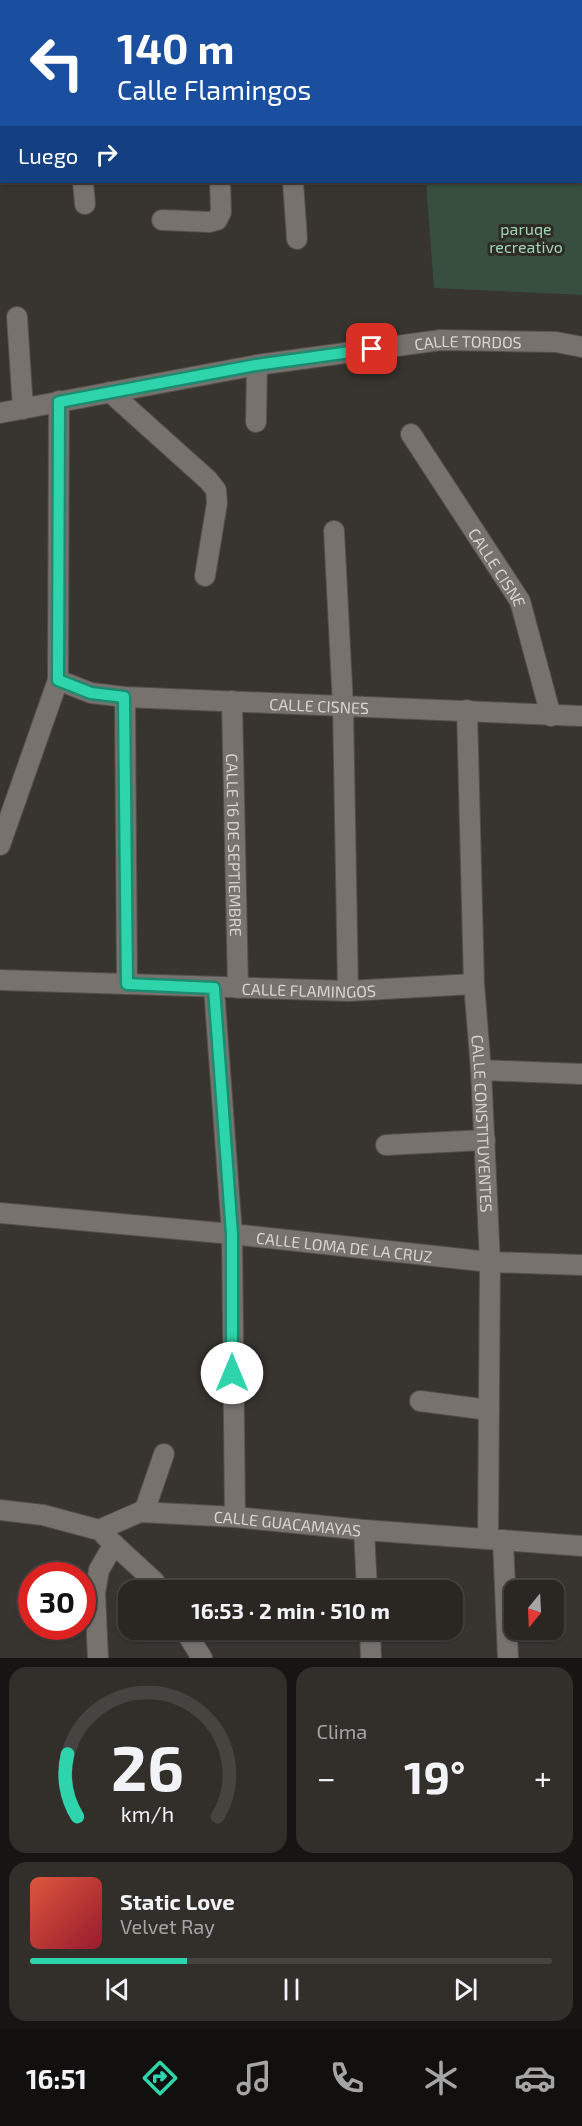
<!DOCTYPE html>
<html lang="es">
<meta charset="utf-8">
<style>
:root{--surface:#2a2723;--page:#322f2b;--text:#f1f3f6;--muted:#a5a5a6;--line:#464441;--accent:#2ed4ab}
body{margin:0;font-family:"Exo 2",sans-serif;background:var(--page);color:var(--text);height:100vh;display:flex;flex-direction:column;font-size:22px;white-space:nowrap}
*{box-sizing:border-box;margin:0}
p{font-size:20px;color:var(--muted)}
.icon{flex:none;width:33px;height:33px;fill:none;stroke:currentColor;stroke-width:2;stroke-linecap:round;stroke-linejoin:round}
.map{position:relative;height:1658px;overflow:hidden}
.sheet{display:flex;flex-direction:column;gap:9px;padding:9px;background:#171513;flex:1}
.sheet>*{flex:none}
.banner{position:absolute;left:0px;top:0px;width:582px;height:183px;box-shadow:0 2px 4px #0004,0 0 0 2px var(--line);background:#1a4fa0;color:#fff;overflow:hidden}
.needle{width:39px;rotate:198deg}
.controls{position:absolute;left:504px;top:1580px;display:grid;gap:12px}
.controls a{display:grid;place-items:center;width:60px;height:60px;border-radius:12px;background:var(--surface);box-shadow:0 2px 4px #0004,0 0 0 2px var(--line);font-size:30px}
.speed{position:absolute;left:18px;top:1562px;display:flex;gap:12px;font-size:30px;font-weight:700;text-align:center}
.speed>*{display:grid;place-content:center;width:78px;height:78px;border-radius:50%;background:var(--surface);box-shadow:0 2px 4px #0004,0 0 0 2px var(--line);line-height:1}
.speed .limit{border:9px solid #d22;background:#fff;color:#111}
.pin{position:absolute;display:grid;place-items:center;width:51px;height:51px;color:#fff;margin:-26px;border-radius:12px;box-shadow:0 3px 9px #0006}
.me{position:absolute;width:66px;margin:-33px;rotate:0deg;stroke-linejoin:round;filter:drop-shadow(0 0 4px #0008)}
.turn{display:flex;align-items:center;gap:21px;height:126px;padding:0 18px;font-size:27px}
.turn .icon{width:78px;height:78px;stroke-width:2.5}
.turn b{display:block;font-size:42px;line-height:51px}
.then{display:flex;align-items:center;height:57px;padding:0 18px;background:#0003;gap:12px;font-size:22px}
.big{font-size:45px;font-weight:700;line-height:1.1}
.sheet .widget{flex:1;display:flex;flex-direction:column;justify-content:center;gap:9px;min-width:0;padding:0 21px;border-radius:18px;background:var(--page)}
.sheet .dial{align-items:center;gap:0}
.dial svg{height:156px;overflow:visible;fill:none;stroke:var(--line);stroke-width:7;stroke-linecap:round;text-anchor:middle}
.dial text{fill:var(--text);stroke:none}
.song{display:flex;align-items:center;gap:18px}
.cover{width:72px;height:72px;border-radius:9px;background:linear-gradient(135deg,hsl(10 70% 55%),hsl(350 70% 35%))}
.played{height:6px;border-radius:3px;background:linear-gradient(90deg,var(--accent) 30%,var(--line) 30%)}
.keys{display:flex;justify-content:space-around;direction:ltr}
.heat{display:flex;justify-content:space-between;align-items:center;font-size:33px;direction:ltr}
.sheet .tiles{flex:1;display:grid;gap:9px;grid-template-columns:1fr 1fr}
.widget:last-child{grid-column:span 2}
.trip{position:absolute;left:118px;top:1580px;width:345px;height:60px;border-radius:18px;background:var(--surface);box-shadow:0 2px 4px #0004,0 0 0 2px var(--line);font-weight:700;line-height:60px;text-align:center}
.dock{display:flex;height:96px;justify-content:space-around;align-items:center;background:#11100e;color:var(--muted)}
.dock .icon{width:42px;height:42px}
.dock .active{color:var(--accent)}
.dock b{font-size:27px;color:var(--text)}
.map>svg:first-child{display:block}
.green{fill:#384f40}
.lines{fill:none;stroke-linecap:round;stroke-linejoin:round}
.street-casing{stroke:#53504b;stroke-width:22}
.street{stroke:#77726d;stroke-width:20}
.route-casing{stroke:#1e8a6f;stroke-width:15}
.route{stroke:#2ed4ab;stroke-width:10}
.labels{text-anchor:middle;dominant-baseline:central;stroke-width:6;stroke-linejoin:round;paint-order:stroke}
.park-label{font-size:16px;fill:#a2d6b3;stroke:#2e2a25}
.street-label{font-size:16px;fill:#d7d4d1;stroke:#2e2a25}
</style>
<div class="map">
<svg width="582" height="1658" viewBox="0 0 582 1658">
<rect width="100%" height="100%" fill="#38342f"/>
<!-- green -->
<path class="green" d="M580 102H582V295L434 288 426 182H580Z"/>
<g class="lines">
<!-- street casing -->
<g class="street-casing">
<g id="street">
<path d="M66 0 67 2"/>
<path d="M273 0V2"/>
<path d="M409 0V2"/>
<path d="M580 94H582"/>
<path d="M83 182 85 204"/>
<path d="M293 182 297 239"/>
<path d="M162 220 210 222 217 220 221 212 220 182"/>
<path d="M17 317 23 409"/>
<path d="M110 392 208 480 216 490 217 503 205 576"/>
<path id="s1" d="M0 413 257 365 441 340 556 342 582 347"/>
<path d="M256 422 257 365"/>
<path id="s2" d="M411 434 520 601 551 716"/>
<path d="M334 531 343 706 348 991"/>
<path id="s3" d="M58 680 91 693 125 697 582 716"/>
<path d="M125 697 127 984"/>
<path id="s4" d="M232 701 238 988"/>
<path id="s5" d="M467 710 474 984 481 1070 490 1262 488 1538"/>
<path d="M0 845 58 680 59 401"/>
<path id="s6" d="M0 980 348 991 474 984"/>
<path d="M214 988 232 1234 235 1517"/>
<path d="M481 1070 582 1074"/>
<path d="M386 1145 485 1140"/>
<path id="s7" d="M0 1213 232 1234 490 1262 582 1265"/>
<path d="M420 1401 489 1410"/>
<path id="s8" d="M0 1510 43 1515 99 1530 140 1512 235 1517 364 1530 582 1546"/>
<path d="M144 1512 164 1454"/>
<path d="M364 1530 367 1590"/>
<path d="M105 1536 154 1581 160 1590"/>
<path d="M503 1540 508 1658"/>
<path d="M184 1629 202 1658"/>
<path d="M370 1629 371 1658"/>
<path d="M98 1658 95 1593 99 1570 114 1544"/>
</g>
</g>
<!-- street -->
<use href="#street" class="street"/>
</g>
<g class="lines">
<!-- route casing -->
<g class="route-casing">
<path id="route" d="M232 1373V1234L214 988 127 984 124 697 91 693 58 680 59 402 256 365 372 349"/>
</g>
<!-- route -->
<use href="#route" class="route"/>
</g>
<g class="labels">
<!-- park labels -->
<g class="park-label">
<text x="526" y="228">paruqe<tspan x="526" dy="18">recreativo</tspan></text>
</g>
<!-- street labels -->
<g class="street-label">
<text stroke="none"><textPath href="#s1" startOffset="474">CALLE TORDOS</textPath></text>
<text stroke="none"><textPath href="#s2" startOffset="159">CALLE CISNE</textPath></text>
<text stroke="none"><textPath href="#s3" startOffset="264">CALLE CISNES</textPath></text>
<text stroke="none"><textPath href="#s4" startOffset="144">CALLE 16 DE SEPTIEMBRE</textPath></text>
<text stroke="none"><textPath href="#s6" startOffset="309">CALLE FLAMINGOS</textPath></text>
<text stroke="none"><textPath href="#s5" startOffset="414">CALLE CONSTITUYENTES</textPath></text>
<text stroke="none"><textPath href="#s7" startOffset="346">CALLE LOMA DE LA CRUZ</textPath></text>
<text stroke="none"><textPath href="#s8" startOffset="294">CALLE GUACAMAYAS</textPath></text>
</g>
</g>
</svg>
<div class="controls">
<a><svg class="needle" viewBox="-14 -14 28 28"><path d="M0-13l5 13h-10z" fill="#e53935"/><path d="M0 13l5-13h-10z" fill="#a5a5a6"/></svg></a>
</div>
<div class="speed"><div class="limit">30</div></div>
<div class="pin" style="left:372px;top:349px;background:#d93025"><svg class="icon" aria-label="arrive" viewBox="0 0 24 24"><path d="M6 21V4h12l-3 4 3 4H6"/></svg></div>
<svg class="me" style="left:232px;top:1373px" viewBox="-20 -20 40 40"><circle r="19" fill="#fff"/><path d="M0-13L10 11 0 6-10 11z" fill="#2ed4ab"/></svg>
<div class="trip">16:53 · 2 min · 510 m</div>
<div class="banner">
<div class="turn"><svg class="icon" aria-label="left" viewBox="0 0 24 24"><path d="M17 20v-9H6M10 6l-5 5 5 5"/></svg><div><b>140 m</b>Calle Flamingos</div></div>
<div class="then">Luego<svg class="icon" aria-label="right" viewBox="0 0 24 24"><path d="M7 20v-9h11M14 6l5 5-5 5"/></svg></div>
</div>
</div>
<section class="sheet">
<div class="tiles">
<div class="widget dial"><svg viewBox="0 0 100 80">
<path d="M14 69A42 42 0 1 1 86 69"/>
<path d="M14 69A42 42 0 0 1 9 37" stroke="#2ed4ab"/>
<text x="50" y="56" font-size="32" font-weight="700">26</text>
<text x="50" y="72" font-size="11">km/h</text>
</svg></div>
<div class="widget"><p>Clima</p>
<div class="heat"><a>−</a><b class="big">19°</b><a>+</a></div>
</div>
<div class="widget">
<div class="song"><i class="cover"></i><div><b>Static Love</b><p>Velvet Ray</p></div></div>
<div class="played"></div>
<div class="keys"><svg class="icon" aria-label="previous" viewBox="0 0 24 24"><path d="M18 5L8 12l10 7zM5 5v14"/></svg><svg class="icon" aria-label="pause" viewBox="0 0 24 24"><path d="M8 5v14M16 5v14"/></svg><svg class="icon" aria-label="next" viewBox="0 0 24 24"><path d="M6 5l10 7-10 7zM19 5v14"/></svg></div>
</div>
</div>
</section>
<nav class="dock">
<b>16:51</b>
<svg class="icon active" aria-label="directions" viewBox="0 0 24 24"><path d="M12 3l9 9-9 9-9-9zM9 14v-3h6M13 9l2 2-2 2"/></svg>
<svg class="icon" aria-label="music" viewBox="0 0 24 24"><path d="M9 18V5l10-2v13"/><circle cx="6" cy="18" r="3"/><circle cx="16" cy="16" r="3"/></svg>
<svg class="icon" aria-label="phone" viewBox="0 0 24 24"><path d="M5 4h4l2 5-3 2q2 4 5 5l2-3 5 2v4C11 20 4 13 5 4z"/></svg>
<svg class="icon" aria-label="climate" viewBox="0 0 24 24"><path d="M12 3v18M4 7l16 10M4 17L20 7"/></svg>
<svg class="icon" aria-label="car" viewBox="0 0 24 24"><path d="M5 17H2v-5l4-1 3-4h7l3 4 3 1v5h-3M9 17h6M6 11h13"/><circle cx="7" cy="17" r="2"/><circle cx="17" cy="17" r="2"/></svg>
</nav>
